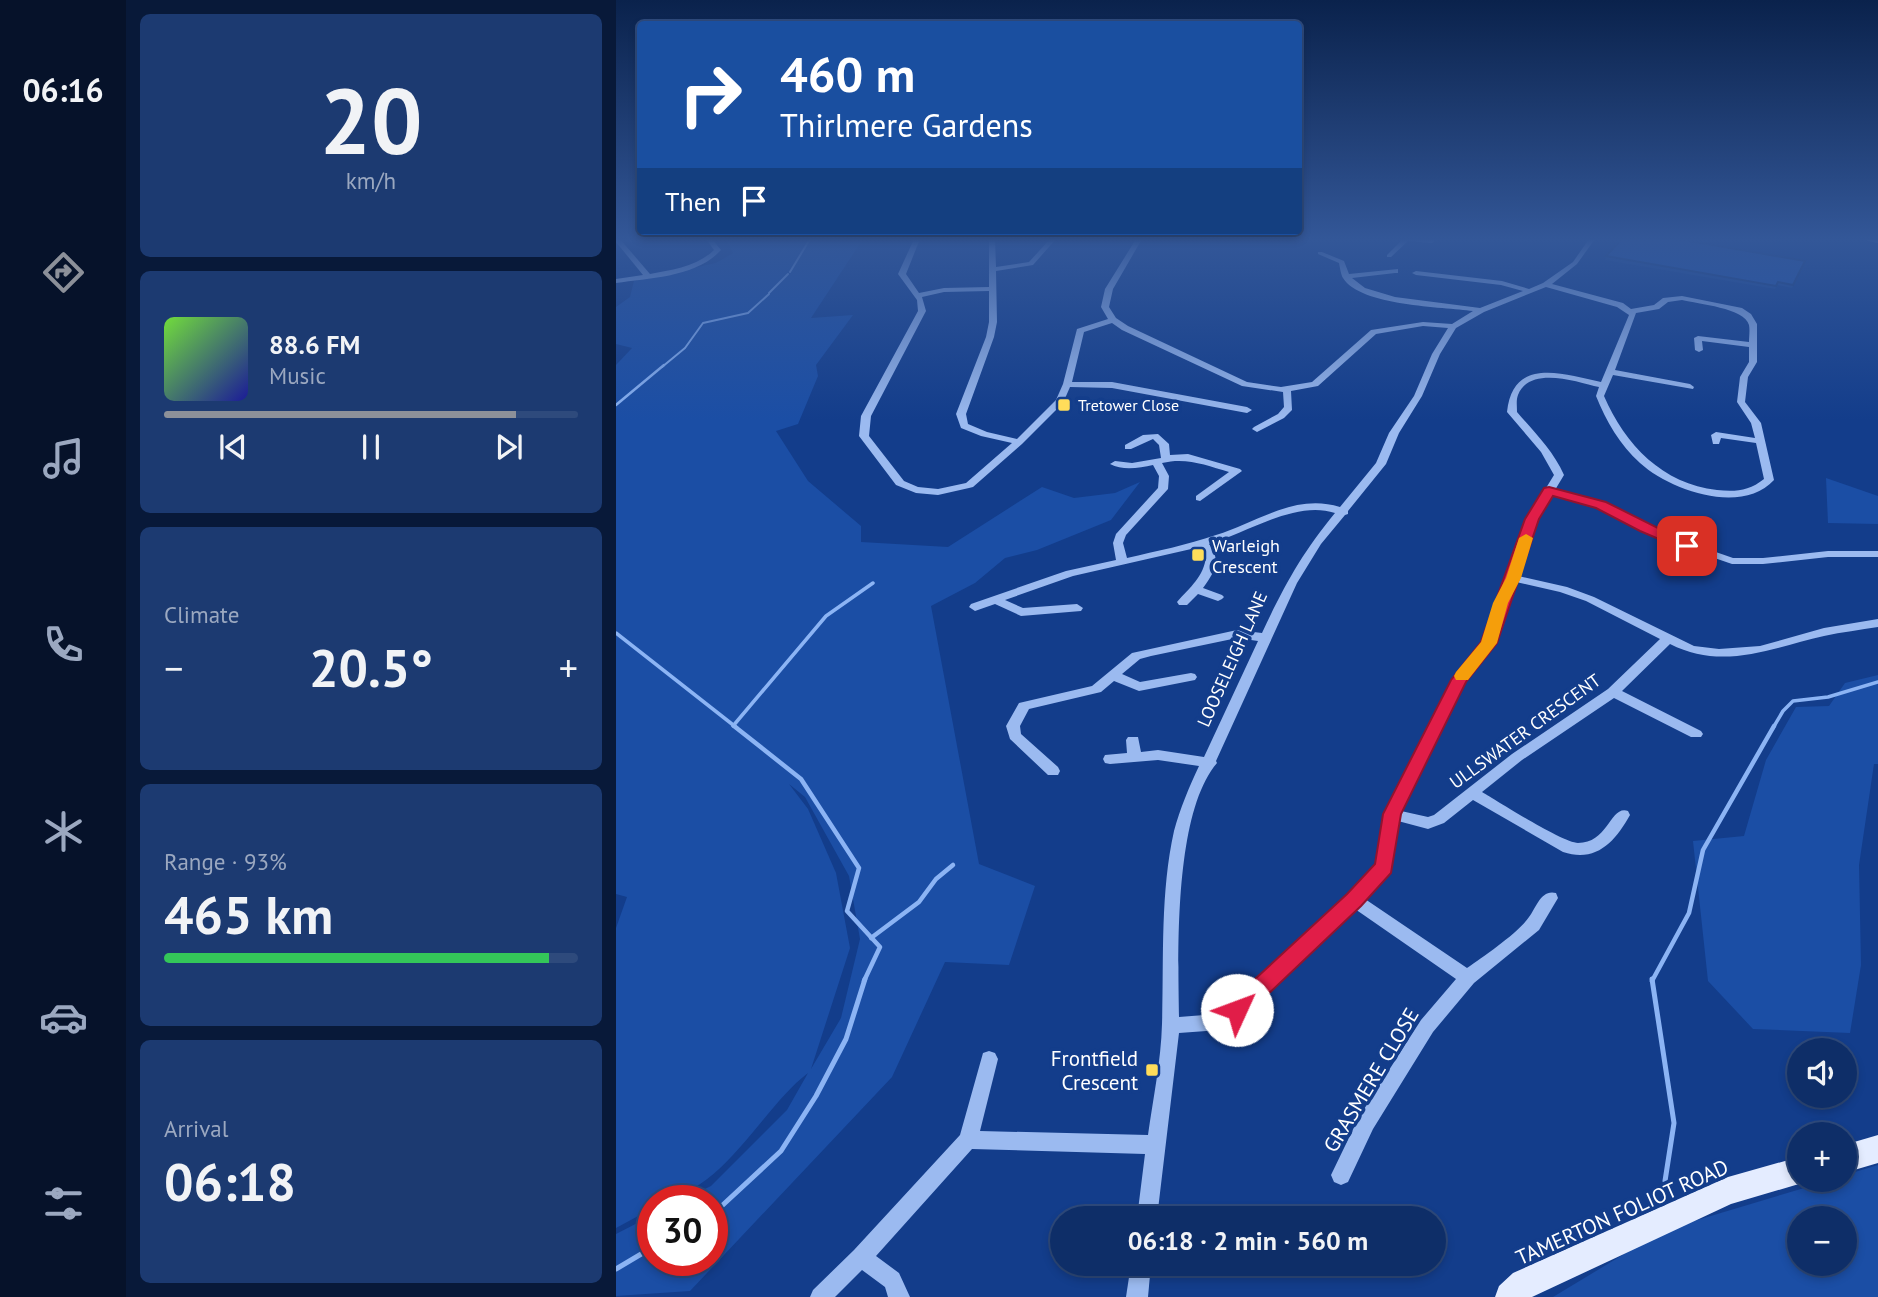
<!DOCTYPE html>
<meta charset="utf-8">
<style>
:root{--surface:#0e2e68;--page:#1c3a71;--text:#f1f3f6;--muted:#9ba8c0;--line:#2e4a7c;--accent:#8c9099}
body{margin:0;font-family:"PT Sans",sans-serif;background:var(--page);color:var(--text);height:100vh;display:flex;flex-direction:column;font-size:26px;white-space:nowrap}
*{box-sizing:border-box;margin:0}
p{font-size:23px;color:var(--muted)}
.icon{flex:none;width:38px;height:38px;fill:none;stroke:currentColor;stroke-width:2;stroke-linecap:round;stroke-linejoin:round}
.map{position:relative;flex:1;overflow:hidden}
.sheet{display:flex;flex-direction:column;gap:14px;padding:14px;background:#081939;width:490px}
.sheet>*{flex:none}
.banner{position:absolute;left:21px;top:21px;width:665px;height:214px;border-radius:7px;box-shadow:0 4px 10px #0003,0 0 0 2px var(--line);background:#1a4fa0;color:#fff;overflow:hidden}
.fabs{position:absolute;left:1171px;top:1038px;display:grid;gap:14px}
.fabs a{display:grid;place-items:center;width:70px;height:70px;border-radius:50%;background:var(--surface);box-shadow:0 4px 10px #0003,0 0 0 2px var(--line);font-size:35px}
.speed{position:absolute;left:21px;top:1185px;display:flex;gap:14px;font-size:35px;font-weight:700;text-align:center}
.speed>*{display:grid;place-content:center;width:91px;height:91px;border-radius:50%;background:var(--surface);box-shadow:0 4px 10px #0003,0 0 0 2px var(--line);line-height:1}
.speed .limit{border:10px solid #d22;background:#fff;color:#111}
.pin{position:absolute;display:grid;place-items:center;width:60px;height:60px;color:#fff;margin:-30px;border-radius:14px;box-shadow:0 4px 10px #0006}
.me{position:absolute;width:77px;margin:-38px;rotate:47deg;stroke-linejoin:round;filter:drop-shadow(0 0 5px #0008)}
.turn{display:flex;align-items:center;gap:24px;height:147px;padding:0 28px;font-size:32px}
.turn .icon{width:91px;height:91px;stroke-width:2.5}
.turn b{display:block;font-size:49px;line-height:60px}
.then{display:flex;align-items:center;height:66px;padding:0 28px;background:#0003;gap:14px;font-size:26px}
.big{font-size:52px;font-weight:700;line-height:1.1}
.sheet .widget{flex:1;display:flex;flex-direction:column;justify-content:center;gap:10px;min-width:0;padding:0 24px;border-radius:10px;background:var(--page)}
.sheet .dial{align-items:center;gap:0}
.dial b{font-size:91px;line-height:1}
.song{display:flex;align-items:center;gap:21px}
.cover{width:84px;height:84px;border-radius:10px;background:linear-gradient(135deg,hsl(100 70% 55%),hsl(240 70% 35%))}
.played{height:7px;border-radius:4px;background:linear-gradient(90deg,var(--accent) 85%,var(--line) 85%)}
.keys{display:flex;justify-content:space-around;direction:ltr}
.heat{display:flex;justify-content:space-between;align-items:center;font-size:38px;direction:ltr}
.charge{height:10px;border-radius:5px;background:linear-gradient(90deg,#34c759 93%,var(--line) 0)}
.trip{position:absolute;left:434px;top:1206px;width:396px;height:70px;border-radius:35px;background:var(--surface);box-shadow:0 4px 10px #0003,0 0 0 2px var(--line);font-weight:700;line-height:70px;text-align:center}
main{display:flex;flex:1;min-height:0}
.menu{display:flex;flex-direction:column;width:126px;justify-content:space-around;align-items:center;background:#06122a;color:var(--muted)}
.menu .icon{width:49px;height:49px}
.menu .current{color:var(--accent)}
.menu b{font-size:32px;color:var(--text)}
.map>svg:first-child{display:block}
.green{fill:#1b4ea5;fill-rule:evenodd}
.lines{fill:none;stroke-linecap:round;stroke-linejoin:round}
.stream-far4{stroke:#8cb4f4;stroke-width:2}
.stream-far3{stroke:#8cb4f4;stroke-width:2.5}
.stream-far2{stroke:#8cb4f4;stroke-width:3.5}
.stream-far1{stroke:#8cb4f4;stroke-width:4.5}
.stream{stroke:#8cb4f4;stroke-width:5}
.minor{fill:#9bbaf0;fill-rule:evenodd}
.major{fill:#e4ecff;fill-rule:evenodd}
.highway{fill:#fff;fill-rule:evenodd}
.wall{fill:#1c4793}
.building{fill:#2153ab;stroke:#173a78;stroke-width:2}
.route{fill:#e11d48;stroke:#92132f;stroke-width:2}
.slow{fill:#f59e0b}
.poi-dot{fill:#ffdd5a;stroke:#133d8b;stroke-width:2.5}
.labels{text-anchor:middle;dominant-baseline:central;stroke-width:7;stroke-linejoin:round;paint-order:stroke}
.far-poi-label{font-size:16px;fill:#fff;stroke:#133d8b;text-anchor:start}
.poi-label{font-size:18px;fill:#fff;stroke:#133d8b;text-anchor:start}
.street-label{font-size:18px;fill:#fff;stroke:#133d8b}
.near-poi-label{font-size:21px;fill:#fff;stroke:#133d8b;text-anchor:end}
.near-street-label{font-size:21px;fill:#fff;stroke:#133d8b}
</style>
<main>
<nav class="menu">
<b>06:16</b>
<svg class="icon current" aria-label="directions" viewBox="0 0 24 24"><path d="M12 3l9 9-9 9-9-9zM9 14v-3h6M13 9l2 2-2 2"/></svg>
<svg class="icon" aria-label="music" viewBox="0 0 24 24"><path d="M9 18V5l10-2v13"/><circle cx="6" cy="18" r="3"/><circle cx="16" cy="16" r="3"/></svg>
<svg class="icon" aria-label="phone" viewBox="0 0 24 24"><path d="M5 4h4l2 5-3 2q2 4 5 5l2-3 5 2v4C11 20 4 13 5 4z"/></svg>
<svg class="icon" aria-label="climate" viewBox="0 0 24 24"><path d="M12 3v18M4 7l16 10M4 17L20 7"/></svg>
<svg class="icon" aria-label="car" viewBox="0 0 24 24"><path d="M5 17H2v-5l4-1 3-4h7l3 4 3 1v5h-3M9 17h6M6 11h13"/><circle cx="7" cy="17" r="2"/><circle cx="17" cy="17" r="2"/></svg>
<svg class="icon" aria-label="filters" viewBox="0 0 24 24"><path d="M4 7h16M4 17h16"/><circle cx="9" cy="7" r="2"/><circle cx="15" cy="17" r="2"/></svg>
</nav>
<section class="sheet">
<div class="widget dial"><b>20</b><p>km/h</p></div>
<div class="widget">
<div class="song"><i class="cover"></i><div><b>88.6 FM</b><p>Music</p></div></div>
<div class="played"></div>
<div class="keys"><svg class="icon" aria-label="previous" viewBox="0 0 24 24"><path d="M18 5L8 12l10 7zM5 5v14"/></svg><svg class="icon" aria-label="pause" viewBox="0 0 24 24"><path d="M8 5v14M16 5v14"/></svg><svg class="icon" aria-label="next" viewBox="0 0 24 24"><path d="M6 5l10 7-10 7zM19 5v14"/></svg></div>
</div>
<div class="widget"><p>Climate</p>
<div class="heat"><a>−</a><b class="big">20.5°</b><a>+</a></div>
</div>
<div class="widget"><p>Range · 93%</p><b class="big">465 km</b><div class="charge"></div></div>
<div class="widget"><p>Arrival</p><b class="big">06:18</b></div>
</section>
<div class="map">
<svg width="1262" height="1297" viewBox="0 0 1262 1297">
<rect width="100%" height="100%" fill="#133d8b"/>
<!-- green -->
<g class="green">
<path d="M110 239H247L195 318 237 315 200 365 202 376 182 424 160 431 192 481 245 526V542L332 547 426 487 458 498 499 493 524 482 495 520 421 550 389 558 359 583 315 606 363 864 419 886 393 965 329 962 276 1077 74 1291 0 1296V1234L37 1215V1260H96V1200H66L95 1186 171 1110 192 1073C145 1108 104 1200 37 1200V1208L0 1228V928L11 897 0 894V365L16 348 0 344V307L14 297 18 281 100 263 117 253ZM173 784 189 797 233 876 244 939 225 1018 195 1069 234 948 220 873 192 809Z"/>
<path d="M1210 478 1262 496V524L1212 523Z"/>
<path d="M1262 675V764H1258L1243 865 1245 965 1234 1033 1137 1029 1092 981 1077 841 1128 836 1150 760 1180 707 1213 706 1229 683Z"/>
<path d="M1262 1165V1297H937L1048 1230 1215 1180H1228L1229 1175ZM1183 1218H1228V1264H1183Z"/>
</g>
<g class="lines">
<!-- stream-far4 -->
<g class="stream-far4">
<path d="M174 272 194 239"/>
<path d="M153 293 172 274"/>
<path d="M46 367 69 348 87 323 132 313 153 294"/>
</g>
<!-- stream-far3 -->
<path class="stream-far3" d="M0 405 48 365"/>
<!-- stream-far2 -->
<g class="stream-far2">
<path d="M0 633 121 728"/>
<path d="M117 726 210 616 257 583"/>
<path d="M1157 728 1167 711 1177 701 1212 697 1262 682"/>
</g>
<!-- stream-far1 -->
<g class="stream-far1">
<path d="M118 726 185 779 243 868 231 911 264 947 248 981"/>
<path d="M255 938 303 902 320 879 337 865"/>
<path d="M1036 981 1073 913 1087 850 1158 726"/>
</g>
<!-- stream -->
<g class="stream">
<path d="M1036 979 1058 1123 1049 1181"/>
<path d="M96 1215 165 1151 200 1096 230 1039 249 979"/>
<path d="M0 1269 37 1247"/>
</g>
<!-- minor -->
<g class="minor">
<path d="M0 239H4L34 274C56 270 82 266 98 250L90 239H96L105 250C81 277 34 278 0 283V279L27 275 0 242Z"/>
<path d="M298 239H304L290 274 303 293 328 288 373 287V239H379L380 267 413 262 434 239H440L417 265 380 271 381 322 378 337 350 414 352 424 371 432 401 439 440 400 447 384 461 329 492 319 485 307 489 289 520 239H526L497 289 493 307 500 318 512 326 631 382 665 387 696 382 755 330 807 322 836 324 857 311C827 307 744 306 727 278 725 275 724 268 723 263L702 254V252H706L728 261 733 274 782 269V273H779L736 278 749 288 779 297 864 308 907 291 885 285 800 275 796 273 800 271 886 281 913 289 927 283 957 262 973 239H979L961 264 936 284 1007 303 1015 309 1038 305 1047 298 1066 296 1126 308 1135 314 1141 324V362L1132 377 1129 402 1145 423 1158 480C1126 515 1055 491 1024 463 1004 445 990 421 980 396L983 387C961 382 914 365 902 395 900 400 901 406 901 412 918 432 937 450 948 475L939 490 989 503 1051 535 1117 558H1147L1212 551H1262V557H1212L1147 564H1116L1043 539 981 507 936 495 921 519 902 576 951 587 978 597 1078 646 1103 649 1144 646 1208 628 1262 619V627C1244 630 1226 632 1208 636 1155 648 1107 671 1054 644L1006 691 1085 731 1087 734 1085 737H1075L998 698 906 760 866 792C883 802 947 843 962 843 993 843 994 805 1012 811L1014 815C999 842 980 863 947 852L857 800 828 823 812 829 782 821 776 867 749 899 851 968C868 956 902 933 913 917 920 908 925 889 940 893L942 898 923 930 858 983 817 1032 757 1129 732 1182 725 1185 718 1182 715 1175 743 1117 805 1020 840 979 739 909 627 1015 604 1030 563 1033 541 1218H521L529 1154 356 1149 260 1256 283 1273 294 1297H272L269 1287 246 1270 219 1297H194L197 1290 238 1250 344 1135 367 1053 373 1051 379 1053 382 1059 364 1131 532 1135C537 1099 545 1061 546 1024 548 960 544 894 558 831 564 809 573 787 583 766L542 760 494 764 489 763 487 759 489 755 511 753 510 740 512 737H522L525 752 542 750 588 757 642 641 621 638 535 656 524 659 506 674 524 682 575 673 579 674 581 677 579 680 523 691 498 681 485 692 413 709 404 726 405 734 442 767 444 771 442 775H432L394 739 390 726 403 703 476 686 516 653 621 630 646 633C668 586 686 553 719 513 679 500 632 533 593 544 606 561 598 573 587 588L606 595 608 597 606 599 602 601 582 594 571 605H563L561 602C574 587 588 577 590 556L584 547 457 576 389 600 407 608 461 604 467 608 465 611 405 616 379 604 359 611 353 607 355 604 450 571 500 560 497 543 500 534 542 488 543 476 537 465C523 468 507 471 494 464L499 461 516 463 545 458 543 445 537 439 515 449H509V445L527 435 542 434 553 444 554 455 572 454 624 469 626 471 584 501 580 500V496L613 472C590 465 570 457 546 463L553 476 552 489 510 535 507 543 511 558C541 551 571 545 600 535 642 522 679 493 724 507L760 463 773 433 798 396 816 354 832 328 807 326 760 334 702 386 675 391 676 410 668 418 641 432 636 429 638 427 662 414 668 407 667 392 626 386 506 330 496 323 468 332 456 382H496L631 407 636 410 631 413 496 388 454 387 447 403 406 444 357 487 353 488 322 495 300 493 280 485 243 436 245 416 302 311 301 300 282 274ZM930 287 1001 307 1013 315 985 382C947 374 897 356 891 412L925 452 938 475 911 519 867 642 837 679 769 814 761 865 732 895 615 1005 601 1014 563 1017C562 952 558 813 601 763L600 761 681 583 705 544 729 515 732 514V511L770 464 783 433 806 396 824 354 840 328 868 312ZM373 291V322L370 337 340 414 345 428 365 436 396 443 350 483 322 489 302 487 288 481 253 436 255 416 310 311 306 297 328 292ZM1066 300C1082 304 1129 308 1133 325 1134 330 1133 337 1133 342L1082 336 1078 338 1079 350 1083 352 1087 350 1086 341 1133 347V362L1124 377 1121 402 1135 423 1139 438 1100 432 1095 435 1097 444H1103L1105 438 1140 443 1148 479C1133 491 1119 492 1101 490 1047 484 1009 445 988 396L997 375 1077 389 1078 387 1074 384 999 370 1020 313 1043 309 1052 302ZM900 582 944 592 970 601 1044 639 992 689 896 754 818 815 812 817 785 811 848 681 879 643Z"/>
<path d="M787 239H812L819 241 816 243 792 241 775 257H771V255Z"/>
<path d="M515 1264H535L532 1297H510Z"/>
</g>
<!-- major -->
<g class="major">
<path d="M1262 1135V1163L1228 1173V1145Z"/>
<path d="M1183 1157V1180L1193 1181 1115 1204 916 1297H879L883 1286 897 1273 1112 1177Z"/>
</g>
<!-- highway -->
<path class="highway" d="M1250 239H1262V243L1252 241Z"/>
</g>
<!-- wall -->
<path class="wall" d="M990 256 1188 264 1176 288 1161 285 1159 289 989 260Z"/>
<!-- building -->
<path class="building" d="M1006 239H1062L1189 261 1177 285 1162 282 1160 286 990 256Z"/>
<!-- sky -->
<linearGradient id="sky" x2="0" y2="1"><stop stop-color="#0a224c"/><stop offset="0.57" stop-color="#335798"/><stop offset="1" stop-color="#335798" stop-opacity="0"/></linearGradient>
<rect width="1262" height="420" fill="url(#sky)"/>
<!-- route -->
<path class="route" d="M933 487 990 502 1078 546 1071 550 1066 549 1024 531 980 508 937 496 923 519 881 643 850 682 785 814 775 873 745 906 628 1017 621 1020 613 1017 609 1010 613 1003 731 894 759 864 767 814 835 680 865 642 909 519 928 488Z"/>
<!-- slow -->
<path class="slow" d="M910 534 917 538 905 578 892 603 881 643 852 680H840L838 676 840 672 865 642 877 603 890 578 903 538Z"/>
<!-- markers -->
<g class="poi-dot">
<rect x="441" y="398" width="14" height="14" rx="3.5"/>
<rect x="575" y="548" width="14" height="14" rx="3.5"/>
<rect x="529" y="1063" width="14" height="14" rx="3.5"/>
</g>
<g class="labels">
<!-- far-poi labels -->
<g class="far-poi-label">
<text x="462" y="405">Tretower Close</text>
</g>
<!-- poi labels -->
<g class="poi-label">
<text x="596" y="545">Warleigh<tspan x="596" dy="21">Crescent</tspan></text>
</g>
<!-- street labels -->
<g class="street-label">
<text transform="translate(616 659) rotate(-66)">LOOSELEIGH LANE</text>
<text transform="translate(909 731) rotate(-36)">ULLSWATER CRESCENT</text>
</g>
<!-- near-poi labels -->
<g class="near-poi-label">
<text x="522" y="1058">Frontfield<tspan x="522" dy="24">Crescent</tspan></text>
</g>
<!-- near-street labels -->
<g class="near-street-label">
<text transform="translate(755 1080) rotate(-59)">GRASMERE CLOSE</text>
<text transform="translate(1006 1212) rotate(-24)">TAMERTON FOLIOT ROAD</text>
</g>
</g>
</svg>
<div class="fabs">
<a><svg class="icon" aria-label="sound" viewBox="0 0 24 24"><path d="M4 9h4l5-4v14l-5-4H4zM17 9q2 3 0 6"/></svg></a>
<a>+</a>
<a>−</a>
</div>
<div class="speed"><div class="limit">30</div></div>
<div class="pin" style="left:1071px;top:546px;background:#d93025"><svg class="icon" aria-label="arrive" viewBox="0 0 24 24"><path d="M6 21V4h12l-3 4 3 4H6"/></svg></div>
<svg class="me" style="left:621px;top:1010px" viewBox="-20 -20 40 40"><circle r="19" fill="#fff"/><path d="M0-13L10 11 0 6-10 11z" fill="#e11d48"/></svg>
<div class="trip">06:18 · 2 min · 560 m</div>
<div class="banner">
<div class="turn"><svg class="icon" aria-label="right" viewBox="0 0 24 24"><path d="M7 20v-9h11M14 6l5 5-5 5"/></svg><div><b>460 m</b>Thirlmere Gardens</div></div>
<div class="then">Then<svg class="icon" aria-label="arrive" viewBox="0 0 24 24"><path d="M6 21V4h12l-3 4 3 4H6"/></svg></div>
</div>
</div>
</main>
